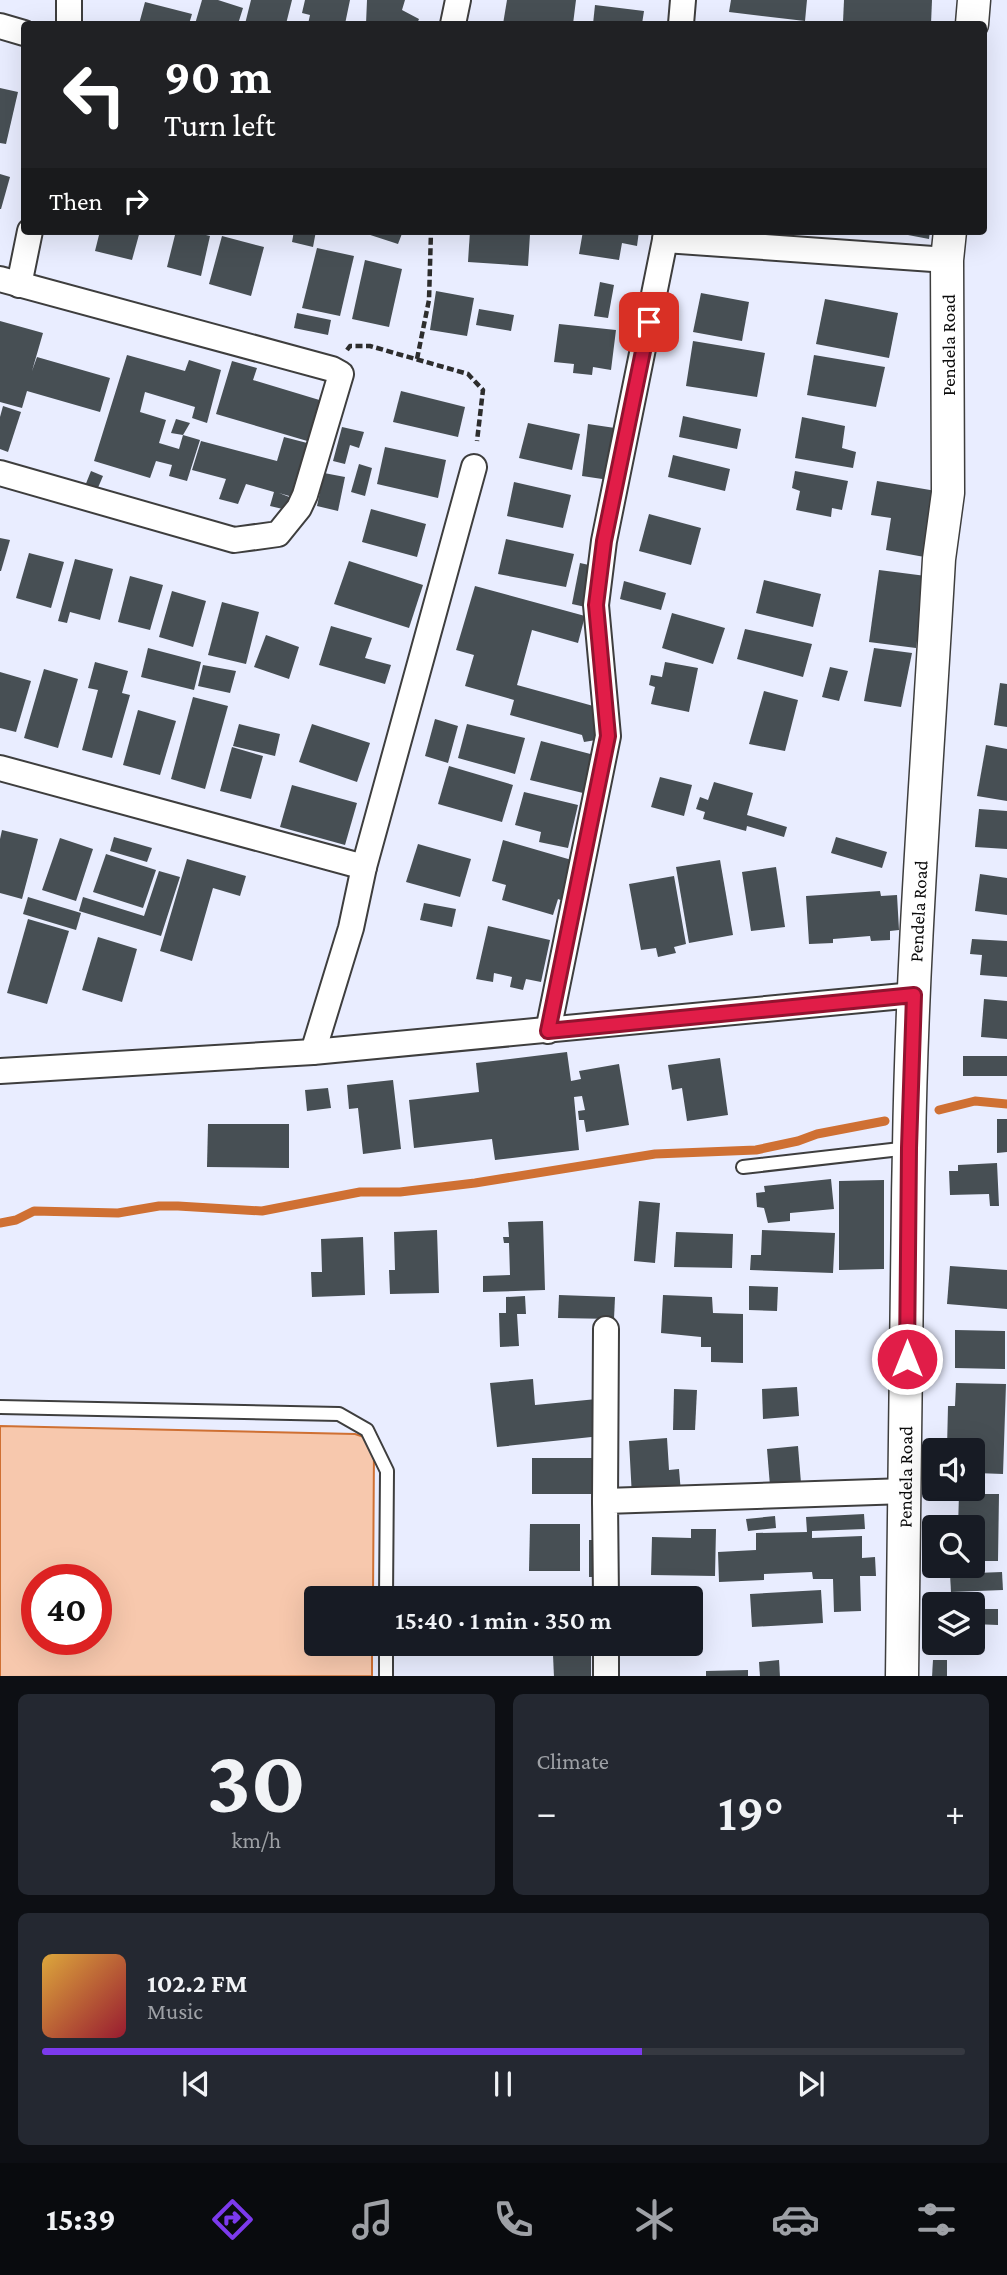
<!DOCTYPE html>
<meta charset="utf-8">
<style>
:root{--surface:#171b24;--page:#242831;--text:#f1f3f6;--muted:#9ea1a6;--line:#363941;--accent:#7c3aed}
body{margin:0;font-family:"Crimson Pro",serif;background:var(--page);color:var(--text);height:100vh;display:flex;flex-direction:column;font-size:26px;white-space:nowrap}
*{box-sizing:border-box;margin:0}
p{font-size:23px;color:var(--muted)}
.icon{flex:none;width:38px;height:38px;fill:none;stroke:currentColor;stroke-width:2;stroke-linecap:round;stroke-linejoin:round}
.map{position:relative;height:1676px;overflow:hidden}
.side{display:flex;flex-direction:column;gap:18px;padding:18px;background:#0d0f14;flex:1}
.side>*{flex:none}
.banner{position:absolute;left:21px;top:21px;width:966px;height:214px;border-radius:7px;box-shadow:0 7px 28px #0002;background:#202124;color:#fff;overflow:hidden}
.controls{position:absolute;left:922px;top:1438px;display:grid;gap:14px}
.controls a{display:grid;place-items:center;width:63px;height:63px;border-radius:7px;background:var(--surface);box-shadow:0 7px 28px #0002;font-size:35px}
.speed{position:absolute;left:21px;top:1564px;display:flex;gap:14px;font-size:35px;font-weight:700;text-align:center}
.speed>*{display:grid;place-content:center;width:91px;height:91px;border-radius:50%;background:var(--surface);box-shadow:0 7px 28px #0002;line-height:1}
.speed .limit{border:10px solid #d22;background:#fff;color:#111}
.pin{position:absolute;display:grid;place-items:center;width:60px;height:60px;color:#fff;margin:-30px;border-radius:14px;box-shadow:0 4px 10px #0006}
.me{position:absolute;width:77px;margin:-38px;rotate:0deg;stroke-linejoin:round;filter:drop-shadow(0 0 5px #0008)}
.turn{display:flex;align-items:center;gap:24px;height:147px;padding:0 28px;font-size:32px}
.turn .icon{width:91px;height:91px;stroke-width:2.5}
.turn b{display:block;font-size:49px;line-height:60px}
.then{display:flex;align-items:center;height:66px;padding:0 28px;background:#0003;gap:14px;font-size:26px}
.big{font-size:52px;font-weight:600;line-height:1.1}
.side .card{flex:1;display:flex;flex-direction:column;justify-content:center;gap:10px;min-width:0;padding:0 24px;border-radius:10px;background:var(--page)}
.side .dial{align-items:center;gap:0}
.dial b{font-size:91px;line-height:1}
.song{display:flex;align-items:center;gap:21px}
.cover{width:84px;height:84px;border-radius:10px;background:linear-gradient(135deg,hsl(40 70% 55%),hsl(350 70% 35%))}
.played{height:7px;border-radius:4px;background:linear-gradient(90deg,var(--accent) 65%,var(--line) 65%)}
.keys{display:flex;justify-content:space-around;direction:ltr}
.heat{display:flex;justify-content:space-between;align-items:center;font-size:38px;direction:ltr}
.side .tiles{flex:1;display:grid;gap:18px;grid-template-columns:1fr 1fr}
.card:last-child{grid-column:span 2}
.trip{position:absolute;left:304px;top:1586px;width:399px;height:70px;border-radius:7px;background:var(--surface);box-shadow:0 7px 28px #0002;font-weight:600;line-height:70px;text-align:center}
.tab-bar{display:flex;height:112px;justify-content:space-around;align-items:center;background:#090b0e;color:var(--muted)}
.tab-bar .icon{width:49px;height:49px}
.tab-bar .selected{color:var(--accent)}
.tab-bar b{font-size:32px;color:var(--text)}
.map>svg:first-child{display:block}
.water{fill:#f7c8ad;stroke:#cf7033;stroke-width:2;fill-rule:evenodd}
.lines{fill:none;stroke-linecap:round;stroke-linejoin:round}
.stream{stroke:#cf7033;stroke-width:9}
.building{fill:#474f54}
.service-casing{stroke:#3e3e3e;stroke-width:16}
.minor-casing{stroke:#3e3e3e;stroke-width:28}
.tertiary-casing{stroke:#3e3e3e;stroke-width:35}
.path{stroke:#2d2d2d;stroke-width:4.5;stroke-dasharray:7 3.5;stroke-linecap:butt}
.service{stroke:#fff;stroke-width:12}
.minor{stroke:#fff;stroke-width:24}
.tertiary{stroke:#fff;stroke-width:32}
.route-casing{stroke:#92132f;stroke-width:18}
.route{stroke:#e11d48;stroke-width:12}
.labels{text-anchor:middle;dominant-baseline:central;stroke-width:7;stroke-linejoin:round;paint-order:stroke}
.street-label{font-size:19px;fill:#0b0b0b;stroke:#fff}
</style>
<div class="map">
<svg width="1007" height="1677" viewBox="0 0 1007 1677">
<rect width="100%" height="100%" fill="#e9edff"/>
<!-- water -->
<path class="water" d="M0 1426 355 1434 367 1438 374 1449 373 1598H317V1643H372V1676L0 1677ZM37 1580H96V1640H37Z"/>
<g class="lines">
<!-- stream -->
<g class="stream">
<path d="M939 1110 975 1101 1007 1104"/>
<path d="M0 1223 16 1220 34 1211 118 1213 159 1206H178L262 1211 360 1192H400L475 1183 655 1154 756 1150 798 1141 817 1134 885 1121"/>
</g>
</g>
<!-- building -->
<g class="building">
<path d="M202 0H218L243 8 238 24H195Z"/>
<path d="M251 0H292L286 24H245Z"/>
<path d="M305 0H350L345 24H308L310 15 302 13Z"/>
<path d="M367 0H405L402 10 419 19 417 24H366Z"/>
<path d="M507 0H576L573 24H503Z"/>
<path d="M731 0H807L805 21 729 12Z"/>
<path d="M844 0H932L931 24 843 22Z"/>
<path d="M145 2 192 14 189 24H139Z"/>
<path d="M595 5 644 11 642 24H593Z"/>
<path d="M0 88 18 92 6 144 0 143Z"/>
<path d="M0 174 10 177 1 209H0Z"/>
<path d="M100 231H140L132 260 95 251Z"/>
<path d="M176 231H190L210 236 201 276 167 267Z"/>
<path d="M294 231H316L313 247 292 242Z"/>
<path d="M358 231H403L398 244Z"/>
<path d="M470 231 530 234 528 266 468 262Z"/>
<path d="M583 231H639L637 246 622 243 619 260 579 254Z"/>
<path d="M887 231H930L929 239Z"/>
<path d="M222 236 264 247 251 296 209 284Z"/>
<path d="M317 248 354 256 340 316 302 308Z"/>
<path d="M365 260 402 269 389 327 352 319Z"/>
<path d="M600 282 614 285 608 318 594 316Z"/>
<path d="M436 291 474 298 467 336 430 330Z"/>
<path d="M701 293 749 302 742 341 693 332Z"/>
<path d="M825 299 898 313 889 358 816 344Z"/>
<path d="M479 309 514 315 511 331 476 325Z"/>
<path d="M297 313 331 320 328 335 294 328Z"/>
<path d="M0 321 43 333 32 371 37 357 110 378 100 412 27 391 22 408 0 402Z"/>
<path d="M559 324 616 330 611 370 593 367 592 375 573 373 574 364 554 362Z"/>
<path d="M693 341 765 353 757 397 686 386Z"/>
<path d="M127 355 185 371 189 360 221 370 207 423 192 418 195 407 145 392 140 412 166 420 159 443 179 449 183 435 200 440 187 481 169 476 172 465 156 461 150 478 94 461Z"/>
<path d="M814 355 885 367 876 407 807 395Z"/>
<path d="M232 361 257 368 253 380 326 402 314 443 216 414Z"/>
<path d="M401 391 465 407 458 437 393 422Z"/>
<path d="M3 406 21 412 8 452 0 449V417Z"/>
<path d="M683 416 741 429 737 449 679 437Z"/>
<path d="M802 417 845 426 842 448 856 452 853 468 795 458Z"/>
<path d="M176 419 190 423 183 435 171 433Z"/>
<path d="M528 423 580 434 572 470 519 458Z"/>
<path d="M588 424 615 428 609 480 582 476Z"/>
<path d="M342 427 364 432 359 448 350 445 345 464 333 461Z"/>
<path d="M284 437 311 444 296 498 279 493 292 498 287 510 270 506 274 492 246 484 238 504 219 499 226 479 192 470 201 441 277 461Z"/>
<path d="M385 447 446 460 438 498 377 484Z"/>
<path d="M673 455 730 469 725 491 668 477Z"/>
<path d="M359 464 372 468 365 496 351 492Z"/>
<path d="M91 471 103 476 97 490 85 486Z"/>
<path d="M795 471 848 481 842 510 832 508 831 517 796 510 800 491 792 488Z"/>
<path d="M324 473 345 477 338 511 317 506Z"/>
<path d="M877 481 942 492 930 558 886 550 891 518 871 515Z"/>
<path d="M514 482 571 495 563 528 507 516Z"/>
<path d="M371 509 426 524 417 557 362 542Z"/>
<path d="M649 514 701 528 691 565 639 551Z"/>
<path d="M0 538 10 540 1 571H0Z"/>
<path d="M506 539 574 554 566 587 498 574Z"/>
<path d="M29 553 64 562 51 608 16 598Z"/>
<path d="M75 559 113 569 100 620 70 612 67 623 58 621Z"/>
<path d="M349 561 423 585 409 628 334 604Z"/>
<path d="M580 563 598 567 590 608 572 604Z"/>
<path d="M879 570 926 576 916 648 869 642Z"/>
<path d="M130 576 163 585 150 630 118 622Z"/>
<path d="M764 580 821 594 813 627 756 613Z"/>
<path d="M624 581 666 593 661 610 620 599Z"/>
<path d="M475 586 585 616 578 643 532 630 517 685 597 707 602 739 584 742 582 735 510 715 514 700 465 686 474 655 456 650Z"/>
<path d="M172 591 206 601 193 647 159 637Z"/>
<path d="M222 602 259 612 246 664 208 655Z"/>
<path d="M672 613 725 628 713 664 662 648Z"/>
<path d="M331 626 372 638 365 658 391 665 385 684 319 665Z"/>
<path d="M745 629 812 644 803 677 737 659Z"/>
<path d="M266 635 299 647 289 679 254 667Z"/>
<path d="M148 648 201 662 194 690 141 677Z"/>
<path d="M874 648 912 653 901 707 864 701Z"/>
<path d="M95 662 128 671 122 693 130 695 112 758 82 750 98 690 88 688Z"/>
<path d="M665 662 698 668 689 712 651 704 655 687 649 685 651 675 662 677Z"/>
<path d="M203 665 236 671 230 693 198 686Z"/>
<path d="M830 667 848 671 839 701 822 697Z"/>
<path d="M44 669 78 679 58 748 24 738Z"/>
<path d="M0 672 31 681 16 732 0 728Z"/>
<path d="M1000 683 1007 684V727L994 725Z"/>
<path d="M764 691 798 700 785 751 749 744Z"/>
<path d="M193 697 228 706 205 789 171 779Z"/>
<path d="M138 710 176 721 160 775 123 765Z"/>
<path d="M435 719 458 726 448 763 425 756Z"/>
<path d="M239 724 280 734 275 756 233 746Z"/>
<path d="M312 724 370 743 357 782 299 762Z"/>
<path d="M467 724 525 738 515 774 458 758Z"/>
<path d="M541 741 598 756 587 794 530 780Z"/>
<path d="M986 745 1007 749V801L977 796Z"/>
<path d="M232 747 263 756 251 799 220 791Z"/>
<path d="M449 766 513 785 502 822 438 804Z"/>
<path d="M660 777 692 785 684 816 651 807Z"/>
<path d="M714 782 753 793 747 815 787 827 784 837 747 826 746 831 703 819 705 812 696 809 700 797 708 800Z"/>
<path d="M292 785 357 803 345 845 280 827Z"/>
<path d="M524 792 578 805 568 848 539 842 541 832 515 825Z"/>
<path d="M979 809 1007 811V849L975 847Z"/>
<path d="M2 830 38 839 22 899 0 893V839Z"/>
<path d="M114 837 152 848 147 862 110 851Z"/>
<path d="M836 837 887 852 882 868 831 853Z"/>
<path d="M60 838 93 849 76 901 42 890Z"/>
<path d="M503 840 575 861 563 901 558 899 553 915 502 900 506 885 492 881Z"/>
<path d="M418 844 471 859 460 897 406 882Z"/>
<path d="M106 854 156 870 143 908 93 892Z"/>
<path d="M187 859 246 876 240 896 213 888 192 961 160 951Z"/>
<path d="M720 860 733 935 689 943 676 867Z"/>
<path d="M776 867 785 927 751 931 742 872Z"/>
<path d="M159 871 180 877 161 936 79 911 83 897 144 916Z"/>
<path d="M980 874 1007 878V915L975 911Z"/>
<path d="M674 876 686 944 674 947 676 953 658 957 656 948 641 950 629 884Z"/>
<path d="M880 891 881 896 897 895 899 930 890 931V940L871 941 870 936 833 939V943L809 944 806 896Z"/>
<path d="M28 897 81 913 76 930 23 914Z"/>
<path d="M424 903 456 909 452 927 420 920Z"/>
<path d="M28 919 69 931 47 1004 7 993Z"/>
<path d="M488 926 550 940 541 982 526 979 523 990 510 987 512 977 494 973 493 982 476 979Z"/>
<path d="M98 937 137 949 122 1002 82 990Z"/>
<path d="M972 939 1007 941V977L980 975 982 955 970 954Z"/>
<path d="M984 999 1007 1001V1039L981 1037Z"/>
<path d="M567 1052 571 1081 581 1079 579 1071 619 1064 629 1125 586 1132 584 1120H579L578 1111 585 1110 582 1096 574 1097 579 1150 495 1160 492 1139 414 1148 409 1100 479 1092 476 1063Z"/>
<rect x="963" y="1056" width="44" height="20"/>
<path d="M720 1058 728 1115 687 1121 682 1088 672 1090 668 1065Z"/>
<path d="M393 1080 401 1149 363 1154 358 1108 349 1109 347 1085Z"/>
<path d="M328 1088 331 1108 307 1111 305 1090Z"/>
<path d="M997 1119H1007V1152L997 1153Z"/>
<path d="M208 1124H289V1168L207 1167Z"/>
<path d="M997 1163 999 1206H990L989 1194 950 1195 949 1171H958V1165Z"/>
<path d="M831 1179 834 1209 790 1213V1221L768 1223 764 1208 757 1207 756 1193 765 1192 764 1186Z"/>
<path d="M884 1180V1269L839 1270V1181Z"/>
<path d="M639 1201 660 1203 655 1263 634 1261Z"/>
<path d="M543 1221 545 1290 483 1292V1276L510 1275 509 1243H504L503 1237H509L508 1222Z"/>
<path d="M437 1230 439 1293 390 1294 389 1270H395L394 1232Z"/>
<path d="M762 1230 835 1233 833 1273 750 1270 751 1255H761Z"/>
<path d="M676 1232 733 1234 732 1268 674 1267Z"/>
<path d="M363 1237 365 1295 312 1297 311 1272H322L321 1239Z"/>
<path d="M950 1266 1007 1270V1309L947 1304Z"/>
<path d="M749 1286 778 1287 777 1311 749 1310Z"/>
<path d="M559 1295 615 1297 614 1319 558 1318Z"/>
<path d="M663 1295 712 1297 713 1313 743 1314V1363L711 1362V1347H701V1337L661 1333Z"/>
<path d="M525 1296 526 1314H517L519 1346 500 1347 499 1313H506V1297Z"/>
<path d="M955 1330 1005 1331V1369L955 1368Z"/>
<path d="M533 1379 535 1405 597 1399 601 1436 497 1447 490 1383Z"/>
<path d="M956 1383 1006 1384 1003 1474 976 1473V1469L973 1468V1451H957V1448H947L948 1406H955Z"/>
<path d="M797 1387 799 1416 763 1419 762 1389Z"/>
<path d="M674 1389 697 1390 695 1430H673Z"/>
<path d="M667 1438 669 1470 679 1469 681 1493 632 1497 629 1441Z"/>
<path d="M798 1446 801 1483 770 1486 767 1449Z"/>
<rect x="532" y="1458" width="65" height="36"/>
<path d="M959 1494H999L998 1561H973V1528H958Z"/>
<path d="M864 1514 865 1529 812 1531V1538L862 1536V1558L875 1557 876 1576H860L861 1611 834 1612 833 1579H813L812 1572 764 1574V1580L719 1582 718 1552 756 1550V1533L807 1532 806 1517Z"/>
<path d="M775 1516 776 1528 748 1531 746 1519Z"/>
<path d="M530 1524H580V1571H529Z"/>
<path d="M691 1529H716L715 1576 651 1575 652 1537 691 1538Z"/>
<rect x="589" y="1540" width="15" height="37"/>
<path d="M1002 1572 1003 1590 951 1592 950 1574Z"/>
<path d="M821 1590 823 1623 752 1627 750 1594Z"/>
<path d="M973 1609H998V1625L973 1624Z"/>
<path d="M553 1655H591V1677H554Z"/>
<path d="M779 1660 780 1677H760L759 1662Z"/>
<path d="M933 1660H947V1677H932Z"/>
<path d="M748 1670V1677H706V1671Z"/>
</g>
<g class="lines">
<!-- service casing -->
<g class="service-casing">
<g id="service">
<path d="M743 1167 909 1148"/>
<path d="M0 1407 339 1414 367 1430 387 1471 386 1598"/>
<path d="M386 1677V1643"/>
</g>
</g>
<!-- minor casing -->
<g class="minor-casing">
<g id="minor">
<path d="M69 0V24"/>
<path d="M453 24 458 0"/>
<path d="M681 24 683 0"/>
<path d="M0 26 24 33"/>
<path d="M666 231 665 240 947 260"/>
<path d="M0 279 332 369 341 374 305 495 299 508 278 534 234 540 0 473"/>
<path d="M19 285 30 231"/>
<path d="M0 768 364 867"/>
<path d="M548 1031 608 736 596 605 604 541 665 240"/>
<path d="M313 1052 351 928 364 867 474 467"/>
<path d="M0 1071 313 1052 914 995"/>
<path d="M605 1501 606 1329"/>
<path d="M606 1598 605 1501 906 1491"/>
<path d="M606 1643V1677"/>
</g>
</g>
<!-- tertiary casing -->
<g class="tertiary-casing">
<g id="tertiary">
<path d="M972 24 974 0"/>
<path id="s1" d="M902 1677C906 1500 905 1324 909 1148 912 952 928 755 939 559L948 493 947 260 950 231"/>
</g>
</g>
<!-- path -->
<g class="path">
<path d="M347 350 350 346H370L468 374 483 390 477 441"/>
<path d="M417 359 429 300 431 231"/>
</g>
<!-- service -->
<use href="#service" class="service"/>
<!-- minor -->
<use href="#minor" class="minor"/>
<!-- tertiary -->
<use href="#tertiary" class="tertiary"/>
</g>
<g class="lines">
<!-- route casing -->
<g class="route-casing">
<path id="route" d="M649 322 604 541 596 605 608 736 548 1031 914 995 909 1148 907 1359"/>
</g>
<!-- route -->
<use href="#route" class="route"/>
</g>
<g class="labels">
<!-- street labels -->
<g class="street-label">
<text transform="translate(948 345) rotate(-90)">Pendela Road</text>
<text stroke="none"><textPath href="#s1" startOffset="766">Pendela Road</textPath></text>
<text stroke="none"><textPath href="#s1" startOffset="200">Pendela Road</textPath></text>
</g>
</g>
</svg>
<div class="controls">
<a><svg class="icon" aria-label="sound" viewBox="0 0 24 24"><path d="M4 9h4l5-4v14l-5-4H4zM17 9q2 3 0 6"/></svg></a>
<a><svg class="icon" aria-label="search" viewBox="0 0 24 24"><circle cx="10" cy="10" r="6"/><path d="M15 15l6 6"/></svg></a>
<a><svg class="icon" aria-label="layers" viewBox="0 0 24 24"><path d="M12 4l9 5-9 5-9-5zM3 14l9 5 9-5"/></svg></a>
</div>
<div class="speed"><div class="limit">40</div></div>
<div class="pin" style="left:649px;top:322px;background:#d93025"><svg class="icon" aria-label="arrive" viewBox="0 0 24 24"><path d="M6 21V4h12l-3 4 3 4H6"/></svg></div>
<svg class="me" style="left:907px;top:1359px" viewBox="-20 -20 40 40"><circle r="17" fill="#e11d48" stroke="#fff" stroke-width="3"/><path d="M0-11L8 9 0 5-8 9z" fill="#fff"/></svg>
<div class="trip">15:40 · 1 min · 350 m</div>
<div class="banner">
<div class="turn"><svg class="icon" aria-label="left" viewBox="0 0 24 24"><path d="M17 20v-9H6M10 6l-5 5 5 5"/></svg><div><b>90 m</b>Turn left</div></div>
<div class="then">Then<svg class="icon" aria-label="right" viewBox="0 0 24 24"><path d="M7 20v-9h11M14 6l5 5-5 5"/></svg></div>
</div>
</div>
<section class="side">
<div class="tiles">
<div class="card dial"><b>30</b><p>km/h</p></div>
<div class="card"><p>Climate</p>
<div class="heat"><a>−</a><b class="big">19°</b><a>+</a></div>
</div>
<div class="card">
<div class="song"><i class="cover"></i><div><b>102.2 FM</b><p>Music</p></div></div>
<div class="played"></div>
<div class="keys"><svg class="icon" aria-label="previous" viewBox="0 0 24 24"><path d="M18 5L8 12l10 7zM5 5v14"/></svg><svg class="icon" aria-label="pause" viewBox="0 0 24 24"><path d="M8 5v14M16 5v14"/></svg><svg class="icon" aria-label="next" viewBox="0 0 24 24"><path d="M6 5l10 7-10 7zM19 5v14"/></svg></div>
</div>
</div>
</section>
<nav class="tab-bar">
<b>15:39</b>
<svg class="icon selected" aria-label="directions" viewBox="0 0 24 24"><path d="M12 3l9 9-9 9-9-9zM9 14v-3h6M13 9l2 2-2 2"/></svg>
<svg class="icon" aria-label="music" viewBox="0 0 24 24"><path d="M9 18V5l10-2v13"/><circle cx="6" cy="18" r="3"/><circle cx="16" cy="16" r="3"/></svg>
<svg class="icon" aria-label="phone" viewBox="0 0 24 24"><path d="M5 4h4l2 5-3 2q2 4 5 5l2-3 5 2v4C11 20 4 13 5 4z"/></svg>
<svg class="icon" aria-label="climate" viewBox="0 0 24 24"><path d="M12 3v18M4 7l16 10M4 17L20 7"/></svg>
<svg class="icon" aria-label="car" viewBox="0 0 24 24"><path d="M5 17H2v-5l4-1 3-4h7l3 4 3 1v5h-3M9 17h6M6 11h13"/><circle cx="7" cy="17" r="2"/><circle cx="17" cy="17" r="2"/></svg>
<svg class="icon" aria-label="filters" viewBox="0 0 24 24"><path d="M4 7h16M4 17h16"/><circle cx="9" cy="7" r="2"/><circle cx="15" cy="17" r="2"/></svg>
</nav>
